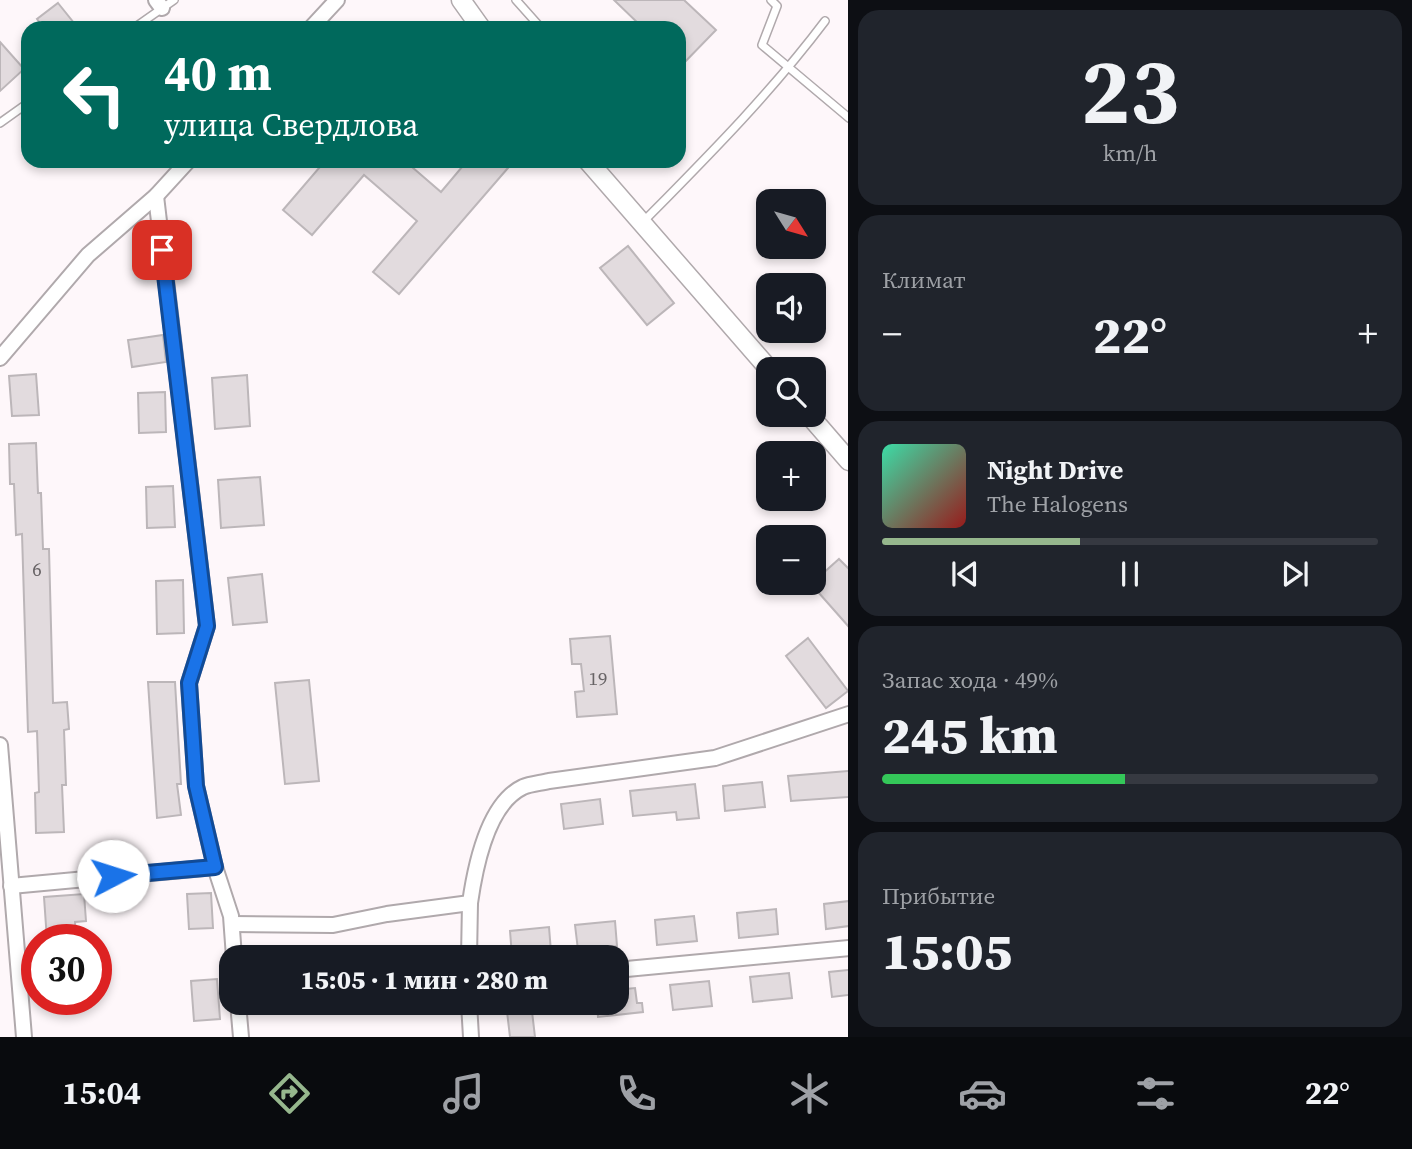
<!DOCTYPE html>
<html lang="ru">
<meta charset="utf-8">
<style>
:root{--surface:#171b24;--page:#20242c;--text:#f1f3f6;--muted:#9ea1a6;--line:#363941;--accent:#96b78d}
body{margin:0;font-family:"Source Serif 4",serif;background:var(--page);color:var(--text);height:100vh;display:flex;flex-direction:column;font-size:26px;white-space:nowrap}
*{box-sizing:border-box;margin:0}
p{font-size:23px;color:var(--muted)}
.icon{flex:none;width:38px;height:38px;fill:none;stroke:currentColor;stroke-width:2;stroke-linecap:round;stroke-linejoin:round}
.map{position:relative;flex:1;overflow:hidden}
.details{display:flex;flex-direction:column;gap:10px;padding:10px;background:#0d0f14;width:564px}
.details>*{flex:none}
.hud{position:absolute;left:21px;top:21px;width:665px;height:147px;border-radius:21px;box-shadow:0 4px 10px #0003;background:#00695c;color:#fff;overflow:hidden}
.needle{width:46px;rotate:127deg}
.fabs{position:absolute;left:756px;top:189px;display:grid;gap:14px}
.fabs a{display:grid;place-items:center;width:70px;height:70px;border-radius:14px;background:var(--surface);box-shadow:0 4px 10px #0003;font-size:35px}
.speed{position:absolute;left:21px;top:924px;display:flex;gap:14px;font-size:35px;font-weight:700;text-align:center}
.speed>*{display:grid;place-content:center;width:91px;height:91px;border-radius:50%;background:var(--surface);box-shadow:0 4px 10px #0003;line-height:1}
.speed .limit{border:10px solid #d22;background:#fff;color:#111}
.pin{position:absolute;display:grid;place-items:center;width:60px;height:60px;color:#fff;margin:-30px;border-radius:14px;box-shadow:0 4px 10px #0006}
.me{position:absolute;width:77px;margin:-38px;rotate:85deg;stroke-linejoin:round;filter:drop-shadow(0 0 5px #0008)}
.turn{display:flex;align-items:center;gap:24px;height:147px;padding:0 28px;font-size:32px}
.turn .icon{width:91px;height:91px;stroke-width:2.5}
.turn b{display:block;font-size:49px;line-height:60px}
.big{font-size:52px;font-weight:800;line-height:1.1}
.details .widget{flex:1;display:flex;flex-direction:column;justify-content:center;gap:10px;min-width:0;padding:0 24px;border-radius:21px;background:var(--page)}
.details .dial{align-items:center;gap:0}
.dial b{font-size:91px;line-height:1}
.song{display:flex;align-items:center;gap:21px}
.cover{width:84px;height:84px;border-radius:10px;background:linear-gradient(135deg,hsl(160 70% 55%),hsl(0 70% 35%))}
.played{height:7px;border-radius:4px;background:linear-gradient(90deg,var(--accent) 40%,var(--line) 40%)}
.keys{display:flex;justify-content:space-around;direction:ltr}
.heat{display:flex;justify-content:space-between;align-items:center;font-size:38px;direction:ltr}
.charge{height:10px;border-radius:5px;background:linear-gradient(90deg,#34c759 49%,var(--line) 0)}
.trip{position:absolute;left:219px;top:945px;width:410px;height:70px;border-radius:21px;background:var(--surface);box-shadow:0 4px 10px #0003;font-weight:800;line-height:70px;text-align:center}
.tabs{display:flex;height:112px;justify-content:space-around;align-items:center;background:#090b0e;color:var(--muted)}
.tabs .icon{width:49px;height:49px}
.tabs .current{color:var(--accent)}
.tabs b{font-size:32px;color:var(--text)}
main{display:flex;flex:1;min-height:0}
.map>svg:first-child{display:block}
.building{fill:#e2dbde;stroke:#bcb6b9;stroke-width:2}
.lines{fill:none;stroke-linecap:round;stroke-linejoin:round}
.service-casing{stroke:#b0a9ac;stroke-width:10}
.minor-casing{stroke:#b0a9ac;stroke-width:18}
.tertiary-casing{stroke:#b0a9ac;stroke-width:21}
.service{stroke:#fff;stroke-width:7}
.minor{stroke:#fff;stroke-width:14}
.tertiary{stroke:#fff;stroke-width:18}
.route-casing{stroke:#114b97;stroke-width:18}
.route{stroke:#1a73e8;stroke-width:12}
.labels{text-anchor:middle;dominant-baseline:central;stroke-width:5;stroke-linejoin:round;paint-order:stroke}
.number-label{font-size:19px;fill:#676365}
</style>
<main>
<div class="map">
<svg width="849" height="1037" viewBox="0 0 849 1037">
<rect width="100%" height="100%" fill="#fef7fa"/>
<!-- building -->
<g class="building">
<path d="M614 0H684L716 30 679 68V28H643Z"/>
<path d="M58 3 78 28H44L37 19Z"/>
<path d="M0 42 24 69 0 91Z"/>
<path d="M325 161H405L441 192 467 161H514L399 294 373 272 417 221 364 175 312 235 283 210Z"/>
<path d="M628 246 674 303 647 325 600 268Z"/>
<path d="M163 335 166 362 132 367 128 340Z"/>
<path d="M36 374 39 415 12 416 9 376Z"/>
<path d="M247 375 250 426 215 429 212 378Z"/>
<path d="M165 392 166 432 139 433 138 393Z"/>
<path d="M36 443 38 493H41L43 549H49L53 703 67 702 69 729 64 730 66 785H62L64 832 36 833 35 793 39 792 37 731 28 732 22 534 16 535 14 484H10L9 444Z"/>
<path d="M260 477 264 525 221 528 218 480Z"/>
<path d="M173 486 175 527 147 528 146 487Z"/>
<path d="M839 559 849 569V627L811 584Z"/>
<path d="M262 574 267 622 233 625 228 578Z"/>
<path d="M183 580 184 633 157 634 156 581Z"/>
<path d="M610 636 617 714 577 717 575 692 584 691 581 664H572L570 639Z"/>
<path d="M808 638 848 691 826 708 786 656Z"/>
<path d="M309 680 319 781 285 784 275 683Z"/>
<path d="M148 682H175L181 784H177L181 815 157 818Z"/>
<path d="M849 771V797L791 801 788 776Z"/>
<path d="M762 782 765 807 725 811 723 786Z"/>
<path d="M695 784 699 818 677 820 676 812 633 816 630 791Z"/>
<path d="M600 799 603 824 564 829 561 804Z"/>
<path d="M211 893 213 928 189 929 187 894Z"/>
<path d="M84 894 86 921 75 922 76 940H47L44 897Z"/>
<path d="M849 901V926L826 929 824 904Z"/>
<path d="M776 909 778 934 739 938 737 913Z"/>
<path d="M694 916 697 941 657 945 655 920Z"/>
<path d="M615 921 617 946 578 950 575 925Z"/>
<path d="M549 927 551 952 512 956 510 931Z"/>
<path d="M849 970V995L832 997 829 972Z"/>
<path d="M789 973 792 998 753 1002 750 977Z"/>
<path d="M217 979 220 1019 194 1021 191 981Z"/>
<path d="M709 981 712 1006 673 1010 670 985Z"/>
<path d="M635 988 637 1003H642L643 1012 598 1017 597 1003H616V990Z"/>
<path d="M506 1003H531L535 1037H510Z"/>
</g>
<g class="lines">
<!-- service casing -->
<g class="service-casing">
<g id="service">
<path d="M516 0 541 28"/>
<path d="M771 0 777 6 762 45 849 118"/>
<path d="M134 28 174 0"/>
<path d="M0 123 28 103"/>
<path d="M642 223C706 158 770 94 825 21"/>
</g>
</g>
<!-- minor casing -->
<g class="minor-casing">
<g id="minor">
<path d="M156 0 162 8"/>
<path d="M311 28 337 0"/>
<path d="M156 196 207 626 189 683 196 786 215 867 231 916 234 957"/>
<path d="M0 358 88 255 156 196 188 161"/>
<path d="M0 745 24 1037"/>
<path d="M11 886 215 867"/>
<path d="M232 924 333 925 387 914 470 903C475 868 487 804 523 787 530 784 541 783 549 781L715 758 849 714"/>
<path d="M469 957 470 903"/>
<path d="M616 970 849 948"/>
<path d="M238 1003 241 1037"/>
<path d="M469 1003 471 1037"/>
</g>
</g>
<!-- tertiary casing -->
<g class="tertiary-casing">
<g id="tertiary">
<path d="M461 0 481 28"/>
<path d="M588 161 769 369"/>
<path d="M809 415 849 461"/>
</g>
</g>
<!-- service -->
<use href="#service" class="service"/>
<!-- minor -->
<use href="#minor" class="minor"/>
<!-- tertiary -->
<use href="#tertiary" class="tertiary"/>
</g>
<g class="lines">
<!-- route casing -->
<g class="route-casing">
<path id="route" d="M113 876 215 867 196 786 189 683 207 626 162 250"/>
</g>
<!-- route -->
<use href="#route" class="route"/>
</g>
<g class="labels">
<!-- number labels -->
<g class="number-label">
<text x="37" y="569">6</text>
<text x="598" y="678">19</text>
</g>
</g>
</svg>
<div class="fabs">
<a><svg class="needle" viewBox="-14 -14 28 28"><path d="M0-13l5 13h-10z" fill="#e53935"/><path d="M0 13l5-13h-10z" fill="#9ea1a6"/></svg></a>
<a><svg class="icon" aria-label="sound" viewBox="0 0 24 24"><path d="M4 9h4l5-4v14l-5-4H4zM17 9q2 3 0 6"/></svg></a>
<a><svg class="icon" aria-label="search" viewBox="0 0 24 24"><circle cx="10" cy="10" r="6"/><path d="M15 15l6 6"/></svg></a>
<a>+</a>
<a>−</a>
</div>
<div class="speed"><div class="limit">30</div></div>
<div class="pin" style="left:162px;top:250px;background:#d93025"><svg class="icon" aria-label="arrive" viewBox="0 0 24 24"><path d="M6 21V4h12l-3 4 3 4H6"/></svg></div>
<svg class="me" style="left:113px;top:876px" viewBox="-20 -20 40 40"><circle r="19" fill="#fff"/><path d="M0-13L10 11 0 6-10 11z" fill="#1a73e8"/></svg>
<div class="trip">15:05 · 1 мин · 280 m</div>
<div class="hud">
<div class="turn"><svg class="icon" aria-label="left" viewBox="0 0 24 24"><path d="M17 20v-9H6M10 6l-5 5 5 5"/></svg><div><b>40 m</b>улица Свердлова</div></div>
</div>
</div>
<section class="details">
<div class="widget dial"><b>23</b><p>km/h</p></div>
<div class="widget"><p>Климат</p>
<div class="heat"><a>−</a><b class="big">22°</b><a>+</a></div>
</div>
<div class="widget">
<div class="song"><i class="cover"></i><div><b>Night Drive</b><p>The Halogens</p></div></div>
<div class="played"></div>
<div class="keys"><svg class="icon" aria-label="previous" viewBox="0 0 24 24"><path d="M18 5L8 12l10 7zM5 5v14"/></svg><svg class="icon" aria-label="pause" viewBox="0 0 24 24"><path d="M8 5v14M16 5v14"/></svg><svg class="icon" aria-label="next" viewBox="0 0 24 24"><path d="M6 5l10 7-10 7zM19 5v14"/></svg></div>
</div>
<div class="widget"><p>Запас хода · 49%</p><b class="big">245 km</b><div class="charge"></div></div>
<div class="widget"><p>Прибытие</p><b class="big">15:05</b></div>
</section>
</main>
<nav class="tabs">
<b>15:04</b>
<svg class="icon current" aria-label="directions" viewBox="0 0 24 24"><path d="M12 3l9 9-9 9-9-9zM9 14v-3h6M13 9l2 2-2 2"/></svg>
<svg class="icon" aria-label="music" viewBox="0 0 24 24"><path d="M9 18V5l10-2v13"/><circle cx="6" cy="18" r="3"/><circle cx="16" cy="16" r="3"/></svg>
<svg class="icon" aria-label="phone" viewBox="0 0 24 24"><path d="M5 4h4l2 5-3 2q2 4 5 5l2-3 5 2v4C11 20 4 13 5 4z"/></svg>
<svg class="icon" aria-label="climate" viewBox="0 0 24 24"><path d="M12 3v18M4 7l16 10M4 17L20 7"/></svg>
<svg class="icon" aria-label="car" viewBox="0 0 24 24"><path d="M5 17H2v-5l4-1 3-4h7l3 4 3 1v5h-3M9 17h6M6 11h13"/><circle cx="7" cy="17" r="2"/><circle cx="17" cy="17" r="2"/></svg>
<svg class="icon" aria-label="filters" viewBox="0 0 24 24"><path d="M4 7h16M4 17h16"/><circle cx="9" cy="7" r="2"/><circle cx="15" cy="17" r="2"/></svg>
<b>22°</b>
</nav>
